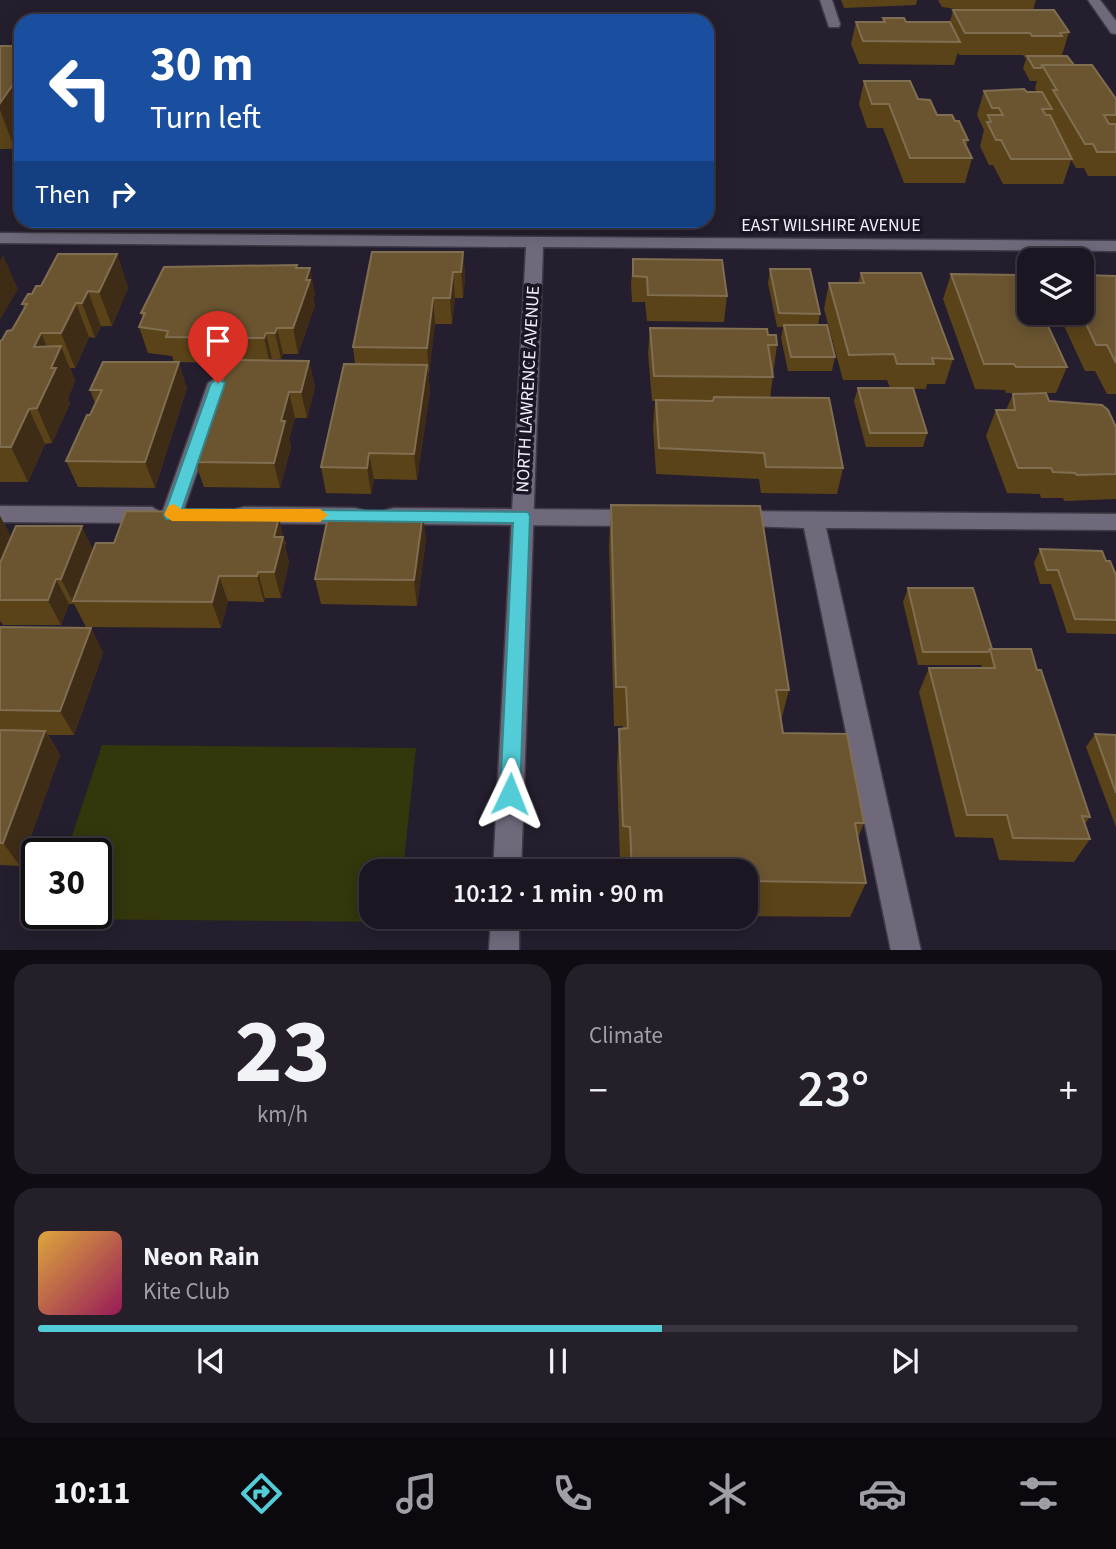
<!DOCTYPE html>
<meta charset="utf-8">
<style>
:root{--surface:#1c1622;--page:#251f2a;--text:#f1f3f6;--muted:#a09fa5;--line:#3a3540;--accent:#52ccd6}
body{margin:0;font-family:"Source Sans 3",sans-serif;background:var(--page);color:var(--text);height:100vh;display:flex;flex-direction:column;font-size:26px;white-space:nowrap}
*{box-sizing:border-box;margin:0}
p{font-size:23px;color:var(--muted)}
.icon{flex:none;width:38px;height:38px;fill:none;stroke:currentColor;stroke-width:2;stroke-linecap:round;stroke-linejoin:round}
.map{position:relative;height:950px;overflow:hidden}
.side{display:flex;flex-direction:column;gap:14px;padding:14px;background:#0f0c13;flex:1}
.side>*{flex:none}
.top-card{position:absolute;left:14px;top:14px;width:700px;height:214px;border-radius:21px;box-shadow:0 4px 18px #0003,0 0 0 2px var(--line);background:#1a4fa0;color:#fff;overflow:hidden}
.tools{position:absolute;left:1017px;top:248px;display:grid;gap:14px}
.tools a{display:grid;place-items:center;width:77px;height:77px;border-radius:14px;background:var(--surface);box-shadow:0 4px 18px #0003,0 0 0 2px var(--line);font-size:35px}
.speed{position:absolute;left:21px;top:838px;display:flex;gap:14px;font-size:35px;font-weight:700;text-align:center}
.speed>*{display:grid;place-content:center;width:91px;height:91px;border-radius:50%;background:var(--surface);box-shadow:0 4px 18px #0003,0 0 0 2px var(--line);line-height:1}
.speed .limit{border:4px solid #111;border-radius:10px;background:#fff;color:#111}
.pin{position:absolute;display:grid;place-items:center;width:60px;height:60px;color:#fff;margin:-72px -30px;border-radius:50% 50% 50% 0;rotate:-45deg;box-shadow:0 0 7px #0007}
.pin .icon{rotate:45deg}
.me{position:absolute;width:77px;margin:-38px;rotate:2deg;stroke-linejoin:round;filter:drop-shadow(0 0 5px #0008)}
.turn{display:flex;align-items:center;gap:24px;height:147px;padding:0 21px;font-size:32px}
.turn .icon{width:91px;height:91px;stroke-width:2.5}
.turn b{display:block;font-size:49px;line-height:60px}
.then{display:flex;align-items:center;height:66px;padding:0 21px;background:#0003;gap:14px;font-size:26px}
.big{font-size:52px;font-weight:600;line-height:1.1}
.side .widget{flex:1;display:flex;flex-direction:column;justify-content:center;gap:10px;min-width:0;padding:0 24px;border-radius:21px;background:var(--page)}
.side .dial{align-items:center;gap:0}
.dial b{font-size:91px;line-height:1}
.song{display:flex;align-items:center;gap:21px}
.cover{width:84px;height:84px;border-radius:10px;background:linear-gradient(135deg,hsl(40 70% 55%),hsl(330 70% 35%))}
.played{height:7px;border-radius:4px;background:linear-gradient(90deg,var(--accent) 60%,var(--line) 60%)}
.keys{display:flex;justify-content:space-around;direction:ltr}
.heat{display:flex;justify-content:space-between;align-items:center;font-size:38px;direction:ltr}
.side .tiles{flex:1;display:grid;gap:14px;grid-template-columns:1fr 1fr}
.widget:last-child{grid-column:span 2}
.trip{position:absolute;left:359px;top:859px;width:399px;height:70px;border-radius:21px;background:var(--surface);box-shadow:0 4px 18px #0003,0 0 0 2px var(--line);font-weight:600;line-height:70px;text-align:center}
.menu{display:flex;height:112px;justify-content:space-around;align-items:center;background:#0b090e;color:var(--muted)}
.menu .icon{width:49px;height:49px}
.menu .on{color:var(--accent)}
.menu b{font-size:32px;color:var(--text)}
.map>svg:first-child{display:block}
.green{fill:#34360c}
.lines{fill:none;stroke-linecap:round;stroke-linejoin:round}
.lane-casing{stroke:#403b48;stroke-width:3}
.street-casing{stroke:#403b48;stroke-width:3}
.lane{fill:#70697c;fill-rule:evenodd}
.street{fill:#70697c;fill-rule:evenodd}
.wall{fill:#5a4319}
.shaded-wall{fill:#3e2c17}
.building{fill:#6b5531;stroke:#806e51;stroke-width:2}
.route{fill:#52ccd6;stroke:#35858b;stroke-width:2}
.slow{fill:#f59e0b}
.labels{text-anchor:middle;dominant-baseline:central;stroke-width:7;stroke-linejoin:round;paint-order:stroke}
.street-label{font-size:18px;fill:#f3effa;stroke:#1b1524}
</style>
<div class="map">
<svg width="1116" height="951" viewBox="0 0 1116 951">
<rect width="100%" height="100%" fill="#251e2e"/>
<!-- green -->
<path class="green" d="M102 745 416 748 403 871 371 872V917H399L398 922 45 919 47 914H96V854H66Z"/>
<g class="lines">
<!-- lane casing -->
<g class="lane-casing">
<g id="lane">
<path d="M820 0H832L840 24 839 27H829Z"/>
<path d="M218 377 228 383 180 521 172 523 162 517 152 523 0 522V506L152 507 162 513 208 383Z"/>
<path d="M244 507 355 508 363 510 366 516 363 522 355 524 244 523 236 521 233 515 236 509Z"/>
<path d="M394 508 638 510 646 512 649 518 646 524 638 526 394 524 386 522 383 516 386 510Z"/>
<path d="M734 511 1116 514V530L826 528 921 951H891L804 528 726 525 723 519 726 513Z"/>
</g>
</g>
<!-- street casing -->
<g class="street-casing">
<g id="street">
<path d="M1088 0H1100L1116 21V34L1111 33Z"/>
<path d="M0 233 1116 241V251L543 247 521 872H493L526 247 0 243Z"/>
<path d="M491 917H519V951H489Z"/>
</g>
</g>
<!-- lane -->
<use href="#lane" class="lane"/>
<!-- street -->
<use href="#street" class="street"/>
</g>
<!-- wall -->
<g class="wall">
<path d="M841 0H917L916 5 844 8Z"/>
<path d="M938 0H1036L1033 10 1069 32 1062 55 1116 99V176H1088L1084 168H1076L1071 160 1063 184H1003L993 165H989L980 146 984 130 977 115 984 91 1037 92 1035 88 1037 81H1030L1023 68 1026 59 1023 55H959L958 52 954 65 859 64 851 44 856 22H882L883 18 906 22H950L953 10H963L942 7Z"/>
<path d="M0 46H21V140L15 149H0Z"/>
<path d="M864 81 918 99 937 115 955 121 968 140 966 147 972 158 965 183H904L883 128H867L859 104Z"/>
<path d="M463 252 465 277 463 298H455L452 324H435L429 373H428L430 391 417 480 374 479 371 494 326 493 321 467 355 364 353 347Z"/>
<path d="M117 254 128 288 112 326H101L95 338 89 337 75 368H70L75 381 68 398 70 403 52 443 45 444 28 482H0V341L2 340 12 330 24 308 22 304 41 286Z"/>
<path d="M633 259 727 296 724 322 647 321 645 302H632L631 284Z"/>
<path d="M298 268 315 294 313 298 315 305 298 354H283L281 359H272L271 361H309L315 387 307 418H295L289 439 291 447 280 488 204 487 195 462 228 363 174 362 172 356 148 353 139 327 143 319 141 313Z"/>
<path d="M770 269 820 314 818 325 835 357 832 371H788L781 338 783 327H777L768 283Z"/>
<path d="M861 273 953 359 945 384H927L926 389H914L927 433 923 447H866L854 401 858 388H890L887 380H843L824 309 829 283H858Z"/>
<path d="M951 274 1067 367 1056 393H1006L1005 390 975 389 943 299Z"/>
<path d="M1116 276V394H1107L1095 371H1085L1058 313H1082Z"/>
<path d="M650 328 768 335 777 345 770 398 843 468 837 494 761 493 759 479 656 474 653 426 655 401H652L648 353Z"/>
<path d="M187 388 155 488 78 487 66 461 95 403 90 390Z"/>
<path d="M1013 394 1049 401 1116 427V499L1064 501 1063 498H1041L1040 494 1007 493 986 436 996 410H1006Z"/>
<path d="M611 505 789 690 781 721 783 733 864 823 858 838 866 883 850 917 746 916V872H627V863L620 862 617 767 619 729 623 728V726H614L609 546Z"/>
<path d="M271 513 286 543 285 546 289 562 281 598H265L264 602 228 601 221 628 86 627 74 604H69L61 625H3L0 621V516L11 537 93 551 114 543Z"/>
<path d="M426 539 417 606 321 604 315 579Z"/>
<path d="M1040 549 1106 561 1116 575V634L1067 633 1051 584H1040L1034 563Z"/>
<path d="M908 588 992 649 1090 817 1085 824 1090 839 1074 862 999 860 993 838 955 837 919 692 929 668H981L982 665H918L903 602Z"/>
<path d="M0 627 91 628 103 653 74 735H48L60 755 20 866 0 865Z"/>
<path d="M1095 734 1116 735V827L1086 747Z"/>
</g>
<!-- shaded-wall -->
<g class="shaded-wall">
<path d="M21 73V140L15 149 0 110V103Z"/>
<path d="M463 252 465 277 463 298 461 272Z"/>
<path d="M117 254 128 288 112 326 99 292Z"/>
<path d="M3 255 18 289 0 320V261Z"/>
<path d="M310 268 315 294 313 298 315 305 298 354 293 328Z"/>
<path d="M453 272 455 298 452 324 450 298Z"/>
<path d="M88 291 101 326 95 338 82 303Z"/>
<path d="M433 298 435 324 429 373 427 348Z"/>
<path d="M76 303 89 337 75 368 61 333Z"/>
<path d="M277 328 283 354 281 359 275 333Z"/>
<path d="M41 333 54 363 61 346 75 381 68 398 70 403 52 443 37 408 34 347Z"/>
<path d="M266 333 272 359 270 364 264 338Z"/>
<path d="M309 361 315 387 307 418 301 392Z"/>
<path d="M179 362 187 388 155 488 145 462Z"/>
<path d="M427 365 430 391 417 480 414 454Z"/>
<path d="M289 392 295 418 289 439 291 447 280 488 274 463 281 421Z"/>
<path d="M29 409 45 444 28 482 11 447Z"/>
<path d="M369 453 374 479 371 494 367 468Z"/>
<path d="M271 513 276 529 279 517 289 562 281 598 274 572V537L270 517Z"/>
<path d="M423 513 426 539 417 606 414 580Z"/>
<path d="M0 516 13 541 0 570Z"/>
<path d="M82 526 94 552 73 601 74 604 61 579Z"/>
<path d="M258 572 265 598 264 602 257 576Z"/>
<path d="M219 576 228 601 221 628 212 602Z"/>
<path d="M56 579 69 604 61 625 48 600Z"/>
<path d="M91 628 103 653 74 735 60 711Z"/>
<path d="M45 731 60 755 20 866 3 843Z"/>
</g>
<!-- building -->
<g class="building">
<path d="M953 10H1054L1069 32 1060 33 1062 36H1032L1030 33H965Z"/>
<path d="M883 18H904L906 22H950L960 42 863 41 856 22H885Z"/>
<path d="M0 46H21V73L0 103Z"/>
<path d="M1027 56H1067L1074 65H1042L1041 68H1034Z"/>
<path d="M1042 65H1092L1116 99V115H1104L1109 124H1116V152H1097L1093 144H1085L1053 90H1057Z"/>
<path d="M864 81H910L918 99 930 100 937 115H952L955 121H959L968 140H963L972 158H910L889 104H872Z"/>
<path d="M1024 89 1027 92H1042L1052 109H1042L1046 115H1050L1072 159H1011L1001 140H996L987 122H991L988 115H1003L999 108H992L984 91Z"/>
<path d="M372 252H463L461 272H453L450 298H433L427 348 353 347Z"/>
<path d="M58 254H117L99 292 88 291 82 303H76L61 333H41L34 347 61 346 51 368H56L37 408 29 409 11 447H0V341L2 340 7 331 12 330 27 304H22L28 294H32L36 286H41Z"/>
<path d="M633 259 722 260 727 296 648 295 647 277 633 276Z"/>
<path d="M297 265 296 268H310L306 280H310L293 328H277L275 333H266L264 338 166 337 168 331 139 327 145 313H141L164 267Z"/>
<path d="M770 269H810L820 314 779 313Z"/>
<path d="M861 273H921L953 359 932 358 934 364H897L894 354 849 355 829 283H864Z"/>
<path d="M951 274 1025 275 1029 283V313H1042L1067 367H1016L1014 364H984Z"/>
<path d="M1082 275 1116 276V363L1107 345H1096L1081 313H1082Z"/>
<path d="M784 325H827L835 357H791Z"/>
<path d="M650 328 767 329 768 335H776L777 345H768L773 377 654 376Z"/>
<path d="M229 360 309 361 301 392H289L281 421H285L274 463 195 462Z"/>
<path d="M103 362H179L145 462 66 461 87 415H90L102 390H90Z"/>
<path d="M344 364 427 365 414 454 369 453 367 468 321 467Z"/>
<path d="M858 388H913L927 433H870Z"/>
<path d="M1046 393 1049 401 1102 405 1108 410 1116 427V474L1077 475 1075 473 1053 472 1051 468H1018L996 410H1015L1013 394Z"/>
<path d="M714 397 829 398 843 468 766 467 764 453 659 448 656 400 713 401Z"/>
<path d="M611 505 760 506 789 690H776L783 733 847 734 864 823H855L866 883 746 881V872H632L630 827 623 826 619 729 628 728 626 687H616Z"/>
<path d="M126 511 271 513 270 517H279L274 537H283L274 572H258L257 576H219L212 602 73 601 96 543H114Z"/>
<path d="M329 512 423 513 414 580 315 579Z"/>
<path d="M16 526H82L61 579H56L48 600H0V563Z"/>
<path d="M1040 549 1102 551 1106 561H1110L1116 575V620L1075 619 1058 570H1047Z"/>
<path d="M908 588H973L992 649H990L988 652H923Z"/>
<path d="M0 627 91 628 60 711 0 710Z"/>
<path d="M990 649H1031L1037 670H1041L1090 817 1082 816 1090 839 1013 838 1007 815H967L929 668H995Z"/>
<path d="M0 730 45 731 3 843H0Z"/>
<path d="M1095 734 1116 735V793Z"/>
</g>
<!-- route -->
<path class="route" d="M218 379 225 383 182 509 528 512 530 516 520 794 517 800 510 803 503 800 500 794 513 523 166 519 164 515 211 383Z"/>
<!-- slow -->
<path class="slow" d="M174 504 181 509H320L328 515 320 522 172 521 164 515 168 506Z"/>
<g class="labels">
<!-- street labels -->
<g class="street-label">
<text x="831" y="225">EAST WILSHIRE AVENUE</text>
<text transform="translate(528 389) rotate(-87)">NORTH LAWRENCE AVENUE</text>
</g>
</g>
</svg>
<div class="tools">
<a><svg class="icon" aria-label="layers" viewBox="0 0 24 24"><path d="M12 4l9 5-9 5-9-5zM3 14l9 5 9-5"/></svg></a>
</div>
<div class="speed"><div class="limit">30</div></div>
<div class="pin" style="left:218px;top:383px;background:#d93025"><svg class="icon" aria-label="arrive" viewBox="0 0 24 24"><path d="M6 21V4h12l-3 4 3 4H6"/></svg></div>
<svg class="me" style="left:510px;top:794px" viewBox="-20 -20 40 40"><path d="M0-17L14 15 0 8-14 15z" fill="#52ccd6" stroke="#fff" stroke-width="4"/></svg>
<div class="trip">10:12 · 1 min · 90 m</div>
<div class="top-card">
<div class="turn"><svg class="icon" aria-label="left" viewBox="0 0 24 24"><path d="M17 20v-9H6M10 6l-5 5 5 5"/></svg><div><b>30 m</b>Turn left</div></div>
<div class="then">Then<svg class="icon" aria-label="right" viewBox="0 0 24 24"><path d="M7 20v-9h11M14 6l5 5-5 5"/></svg></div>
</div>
</div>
<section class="side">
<div class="tiles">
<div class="widget dial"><b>23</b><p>km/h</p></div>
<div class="widget"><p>Climate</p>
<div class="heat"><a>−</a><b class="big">23°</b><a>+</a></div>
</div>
<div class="widget">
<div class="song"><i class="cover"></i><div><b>Neon Rain</b><p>Kite Club</p></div></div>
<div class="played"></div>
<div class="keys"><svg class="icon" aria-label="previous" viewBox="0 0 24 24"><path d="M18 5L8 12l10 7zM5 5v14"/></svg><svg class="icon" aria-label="pause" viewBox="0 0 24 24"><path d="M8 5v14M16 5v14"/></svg><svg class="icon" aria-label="next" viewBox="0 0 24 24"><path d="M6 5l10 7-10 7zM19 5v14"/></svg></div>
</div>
</div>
</section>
<nav class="menu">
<b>10:11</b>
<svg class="icon on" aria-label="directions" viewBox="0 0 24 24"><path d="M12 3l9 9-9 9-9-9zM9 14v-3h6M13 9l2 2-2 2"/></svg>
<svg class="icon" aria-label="music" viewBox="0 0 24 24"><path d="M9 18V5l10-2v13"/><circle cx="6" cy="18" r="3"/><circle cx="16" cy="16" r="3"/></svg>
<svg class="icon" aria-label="phone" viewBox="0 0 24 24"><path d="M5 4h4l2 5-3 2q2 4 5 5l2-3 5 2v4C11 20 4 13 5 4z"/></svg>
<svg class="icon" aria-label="climate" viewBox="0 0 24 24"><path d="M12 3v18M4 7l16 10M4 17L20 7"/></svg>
<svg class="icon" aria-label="car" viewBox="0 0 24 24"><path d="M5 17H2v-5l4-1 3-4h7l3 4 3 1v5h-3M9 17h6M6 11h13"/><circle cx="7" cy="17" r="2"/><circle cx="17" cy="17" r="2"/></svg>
<svg class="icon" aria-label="filters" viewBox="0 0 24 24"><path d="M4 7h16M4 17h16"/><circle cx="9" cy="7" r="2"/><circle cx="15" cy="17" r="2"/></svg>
</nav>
